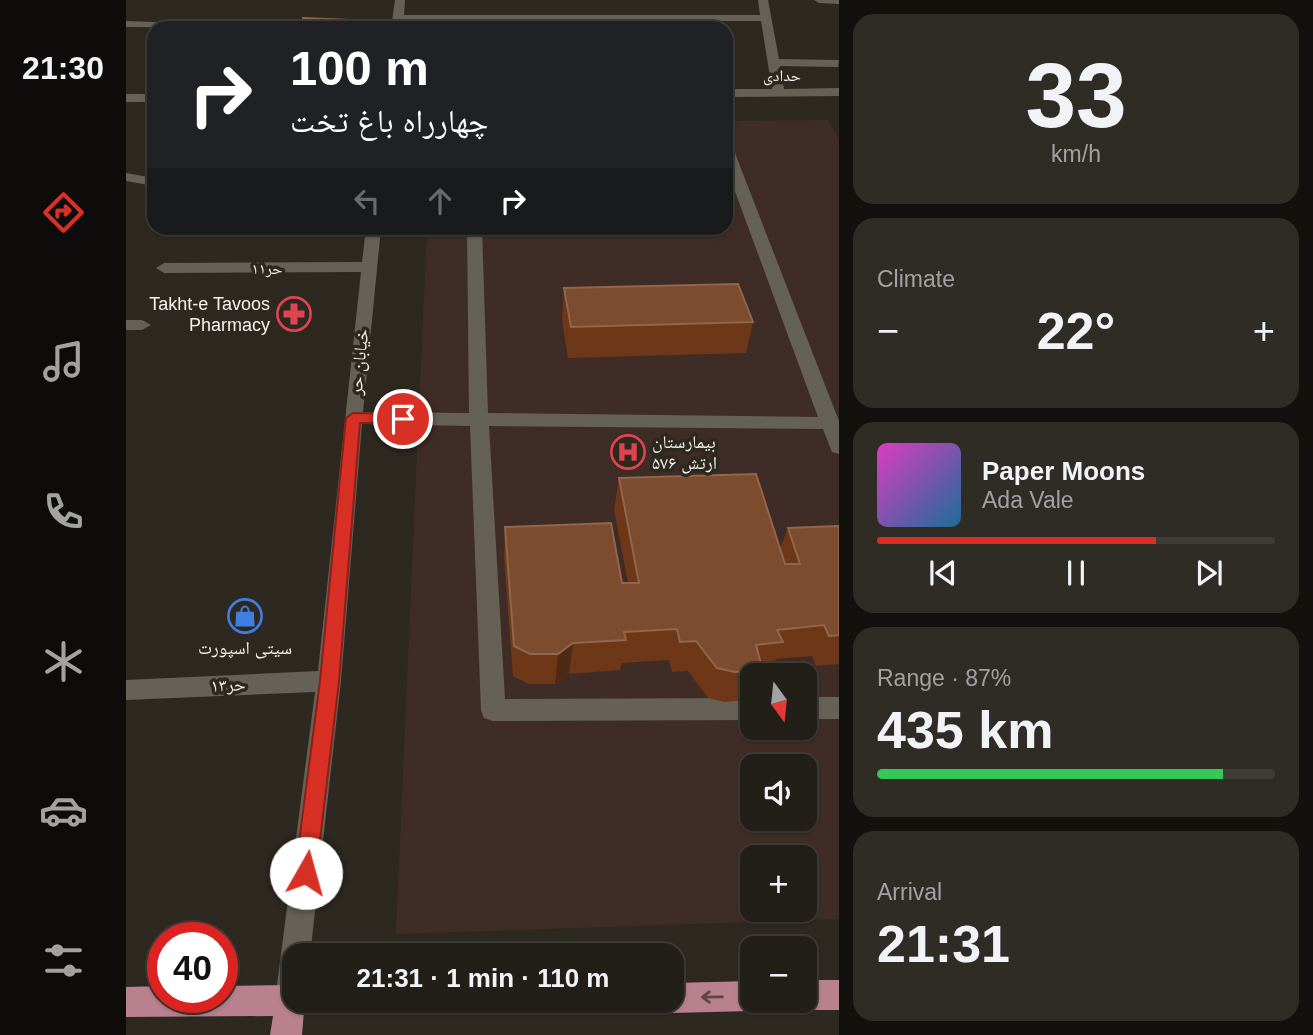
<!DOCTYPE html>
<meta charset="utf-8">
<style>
:root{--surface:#221f18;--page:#2e2c25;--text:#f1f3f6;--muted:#a2a2a2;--line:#3f3d37;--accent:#d93025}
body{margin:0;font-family:Arial,"Noto Naskh Arabic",sans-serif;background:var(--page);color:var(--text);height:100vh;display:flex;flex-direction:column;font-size:26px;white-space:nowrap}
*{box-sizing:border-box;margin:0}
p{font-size:23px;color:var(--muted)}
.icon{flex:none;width:38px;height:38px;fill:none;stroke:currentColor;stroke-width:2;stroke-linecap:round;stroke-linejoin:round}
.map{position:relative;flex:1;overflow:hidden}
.panel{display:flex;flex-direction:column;gap:14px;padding:14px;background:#13110d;width:474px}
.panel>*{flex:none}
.banner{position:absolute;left:21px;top:21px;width:586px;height:214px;border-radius:21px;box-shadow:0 2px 5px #0004,0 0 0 2px var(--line);background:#202124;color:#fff;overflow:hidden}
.needle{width:46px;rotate:165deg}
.fabs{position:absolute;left:614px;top:663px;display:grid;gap:14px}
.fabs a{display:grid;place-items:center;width:77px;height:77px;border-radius:14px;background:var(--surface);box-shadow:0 2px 5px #0004,0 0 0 2px var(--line);font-size:35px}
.speed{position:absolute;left:21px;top:922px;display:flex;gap:14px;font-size:35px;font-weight:700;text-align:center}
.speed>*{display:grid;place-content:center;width:91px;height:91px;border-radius:50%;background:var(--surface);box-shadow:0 2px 5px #0004,0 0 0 2px var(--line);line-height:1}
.speed .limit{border:10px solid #d22;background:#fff;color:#111}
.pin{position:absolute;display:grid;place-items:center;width:60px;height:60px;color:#fff;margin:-30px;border:4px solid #fff;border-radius:50%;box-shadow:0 2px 7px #0007}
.me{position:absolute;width:77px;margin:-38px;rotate:7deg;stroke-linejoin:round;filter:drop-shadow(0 0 5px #0008)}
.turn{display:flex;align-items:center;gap:24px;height:147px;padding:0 28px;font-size:32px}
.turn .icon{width:91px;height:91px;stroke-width:2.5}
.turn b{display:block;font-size:49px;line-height:60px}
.lanes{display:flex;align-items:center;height:66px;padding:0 28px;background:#0003;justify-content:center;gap:35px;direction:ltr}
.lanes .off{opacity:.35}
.big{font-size:52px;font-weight:600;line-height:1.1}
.panel .widget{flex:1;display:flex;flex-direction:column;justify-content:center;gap:10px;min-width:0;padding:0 24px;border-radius:21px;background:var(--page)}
.panel .dial{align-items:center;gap:0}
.dial b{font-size:91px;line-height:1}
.song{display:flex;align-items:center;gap:21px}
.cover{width:84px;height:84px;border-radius:10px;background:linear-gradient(135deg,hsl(310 70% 55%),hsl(200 70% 35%))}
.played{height:7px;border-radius:4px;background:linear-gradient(90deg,var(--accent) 70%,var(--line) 70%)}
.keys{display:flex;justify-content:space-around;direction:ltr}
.heat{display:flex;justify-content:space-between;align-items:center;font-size:38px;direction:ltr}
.charge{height:10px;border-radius:5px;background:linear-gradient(90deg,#34c759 87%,var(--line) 0)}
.trip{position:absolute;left:156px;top:943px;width:402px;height:70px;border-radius:21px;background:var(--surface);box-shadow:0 2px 5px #0004,0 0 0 2px var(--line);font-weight:600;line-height:70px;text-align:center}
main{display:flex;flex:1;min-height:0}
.menu{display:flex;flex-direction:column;width:126px;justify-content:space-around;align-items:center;background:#0e0c0a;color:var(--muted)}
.menu .icon{width:49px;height:49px}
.menu .active{color:var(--accent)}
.menu b{font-size:32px;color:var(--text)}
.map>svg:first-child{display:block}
.medical{fill:#3f2c26;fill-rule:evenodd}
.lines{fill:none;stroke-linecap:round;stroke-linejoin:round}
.minor{fill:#666156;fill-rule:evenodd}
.major{fill:#b9808d;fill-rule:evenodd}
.wall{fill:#6e3818}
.shaded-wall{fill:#4e2a12}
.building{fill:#7d4c2f;stroke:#90664c;stroke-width:2}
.oneway{stroke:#5f4746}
.route{fill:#d93025;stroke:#8d1f18;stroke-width:2}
.labels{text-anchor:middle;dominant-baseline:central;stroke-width:7;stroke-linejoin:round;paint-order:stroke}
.far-street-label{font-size:16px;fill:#f5f1eb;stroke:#2e2920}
.poi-label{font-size:18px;fill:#f5f1eb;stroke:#2e2920;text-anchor:end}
.street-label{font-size:18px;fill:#f5f1eb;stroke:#2e2920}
</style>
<main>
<nav class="menu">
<b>21:30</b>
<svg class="icon active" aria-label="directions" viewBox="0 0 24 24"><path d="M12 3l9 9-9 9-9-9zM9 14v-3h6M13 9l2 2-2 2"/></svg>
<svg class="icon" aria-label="music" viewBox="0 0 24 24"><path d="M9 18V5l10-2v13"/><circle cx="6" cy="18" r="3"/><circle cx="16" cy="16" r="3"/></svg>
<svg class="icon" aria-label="phone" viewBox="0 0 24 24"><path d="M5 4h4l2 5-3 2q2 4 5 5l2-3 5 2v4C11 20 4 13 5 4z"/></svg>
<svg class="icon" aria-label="climate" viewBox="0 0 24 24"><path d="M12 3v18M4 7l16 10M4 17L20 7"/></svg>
<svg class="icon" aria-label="car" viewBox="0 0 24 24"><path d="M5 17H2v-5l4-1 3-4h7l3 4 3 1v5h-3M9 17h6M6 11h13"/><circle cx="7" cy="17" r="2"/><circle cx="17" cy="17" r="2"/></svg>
<svg class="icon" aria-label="filters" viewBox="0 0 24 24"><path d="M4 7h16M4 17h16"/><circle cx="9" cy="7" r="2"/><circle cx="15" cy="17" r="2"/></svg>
</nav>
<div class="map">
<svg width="713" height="1035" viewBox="0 0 713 1035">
<rect width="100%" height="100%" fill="#2e2920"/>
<!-- medical -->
<path class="medical" d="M702 120 713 140V919L270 934 301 228H600V121ZM626 676H679V728H626ZM626 766H679V819H626ZM626 858H679V910H626Z"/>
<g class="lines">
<!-- minor -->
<g class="minor">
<path d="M269 0H279L278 15H634L632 0H642L653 59 713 60 712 67 654 66 658 89 713 88V96L600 97V89H646L635 21H277V28H265Z"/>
<path d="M688 0H713V4L693 3Z"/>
<path d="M0 21 106 25 112 28 0 27Z"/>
<rect x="0" y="94" width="28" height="8"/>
<path d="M600 144 607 148 713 421V454L706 452 697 429 363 426 379 699 626 698V720L367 721 358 718 355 710 344 426 236 424 215 681 184 956H168V1001H179L175 1011 164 1015 153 1011 149 1000 189 692 0 700V680L192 671 235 272 38 273 30 268 38 263 236 262 240 228H255L237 412 343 413 341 228H356L362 413 692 417 600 167Z"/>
<path d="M0 173 28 178V186L0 181Z"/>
<path d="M0 320H16L25 325 16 330H0Z"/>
<rect x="679" y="697" width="34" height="22"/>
</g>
<!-- major -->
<g class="major">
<path d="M679 980H713V1010H679L668 1006 666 1001H679Z"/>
<path d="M626 981V1001H639L637 1007 626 1011 546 1013 535 1009 532 1001H546V983Z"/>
<path d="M164 985H168V1001H183L178 1011 176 1035H144L147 1016 0 1017V987L37 986V998H96V986Z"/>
</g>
</g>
<!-- wall -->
<g class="wall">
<path d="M438 288 627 322 620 353 442 358 436 320Z"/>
<path d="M493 478 654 549 662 528 713 526V664L690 666 686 656 650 659 645 672 626 676V689L624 694 617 700 599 702 582 698 562 671 546 672 543 660 496 663 494 670 443 674 429 684H402L387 676 378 558 379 527 496 583H502L488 510Z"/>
</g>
<!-- shaded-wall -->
<g class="shaded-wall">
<path d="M447 643 443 674 429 684 432 654Z"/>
<path d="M635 664 631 676H626V689L624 694 617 700 628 670Z"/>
</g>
<!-- building -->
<g class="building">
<path d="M177 18 224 20 222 28H175Z"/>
<path d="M612 284 627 322 445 327 438 288Z"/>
<path d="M630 474 659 564H674L662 528 713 526V635L703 636 698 625 651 630 657 642 630 645 635 664 628 670 609 672 591 668 570 641 554 642 551 629 498 632 500 640 447 643 432 654H404L388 646 379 527 485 523 496 583H513L493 478Z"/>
</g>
<!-- one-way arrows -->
<defs><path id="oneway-shaft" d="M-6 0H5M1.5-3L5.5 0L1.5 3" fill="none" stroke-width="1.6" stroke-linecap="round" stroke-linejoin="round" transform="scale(1.75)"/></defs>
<use class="oneway" href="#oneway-shaft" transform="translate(586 997) rotate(179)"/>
<!-- route -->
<path class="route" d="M227 413 277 414 285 419 277 423H234L213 681 190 873 187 880 180 883 172 880 169 873 194 681 220 418Z"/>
<!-- icons -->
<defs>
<g id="pharmacy-ring" transform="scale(1.75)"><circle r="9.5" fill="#2e2920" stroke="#e0444e" stroke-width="1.5"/><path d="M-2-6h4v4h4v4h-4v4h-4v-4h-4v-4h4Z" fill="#e0444e"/></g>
<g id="hospital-ring" transform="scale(1.75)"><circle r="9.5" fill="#2e2920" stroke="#e0444e" stroke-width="1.5"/><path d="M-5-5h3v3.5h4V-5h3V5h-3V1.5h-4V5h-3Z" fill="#e0444e"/></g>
<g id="shop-ring" transform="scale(1.75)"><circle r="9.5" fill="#2e2920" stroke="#3f7fe0" stroke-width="1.5"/><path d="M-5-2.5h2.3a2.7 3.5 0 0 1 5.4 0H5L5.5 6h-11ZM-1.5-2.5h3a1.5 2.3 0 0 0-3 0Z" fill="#3f7fe0"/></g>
</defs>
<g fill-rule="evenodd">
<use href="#pharmacy-ring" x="168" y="314"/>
<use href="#hospital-ring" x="502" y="452"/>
<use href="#shop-ring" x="119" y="616"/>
</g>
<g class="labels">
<!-- far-street labels -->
<g class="far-street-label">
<text x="656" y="75">حدادی</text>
<text x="141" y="268">حر۱۱</text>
</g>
<!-- poi labels -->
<g class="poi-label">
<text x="144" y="304">Takht-e Tavoos<tspan x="144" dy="21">Pharmacy</tspan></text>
<text x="526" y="442" text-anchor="start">بیمارستان<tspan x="526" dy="21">۵۷۶ ارتش</tspan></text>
<text x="119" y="648" text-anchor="middle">سیتی اسپورت</text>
</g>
<!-- street labels -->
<g class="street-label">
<text transform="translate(233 362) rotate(-84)">خیابان حر</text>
<text transform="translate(102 685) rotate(-3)">حر۱۳</text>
</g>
</g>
</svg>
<div class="fabs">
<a><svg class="needle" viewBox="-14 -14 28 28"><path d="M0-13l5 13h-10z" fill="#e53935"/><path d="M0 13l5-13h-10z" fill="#a2a2a2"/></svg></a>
<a><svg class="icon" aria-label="sound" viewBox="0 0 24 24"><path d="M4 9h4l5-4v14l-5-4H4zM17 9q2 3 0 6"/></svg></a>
<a>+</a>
<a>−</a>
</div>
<div class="speed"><div class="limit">40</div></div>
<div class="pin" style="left:277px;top:419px;background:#d93025"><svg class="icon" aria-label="arrive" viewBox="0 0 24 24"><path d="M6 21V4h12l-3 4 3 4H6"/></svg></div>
<svg class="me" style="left:180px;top:873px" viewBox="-20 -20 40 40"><circle r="19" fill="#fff"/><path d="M0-13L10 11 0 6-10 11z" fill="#d93025"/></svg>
<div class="trip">21:31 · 1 min · 110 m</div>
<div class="banner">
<div class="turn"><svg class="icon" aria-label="right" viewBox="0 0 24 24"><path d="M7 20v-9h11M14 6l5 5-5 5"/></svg><div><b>100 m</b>چهارراه باغ تخت</div></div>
<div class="lanes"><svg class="icon off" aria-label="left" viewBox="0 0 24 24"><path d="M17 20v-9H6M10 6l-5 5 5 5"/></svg><svg class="icon off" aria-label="ahead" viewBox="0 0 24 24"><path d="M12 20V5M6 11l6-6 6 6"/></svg><svg class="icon" aria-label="right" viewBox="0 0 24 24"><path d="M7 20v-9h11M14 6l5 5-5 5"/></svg></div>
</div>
</div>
<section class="panel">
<div class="widget dial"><b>33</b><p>km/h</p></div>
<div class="widget"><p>Climate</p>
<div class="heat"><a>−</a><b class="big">22°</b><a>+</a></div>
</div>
<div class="widget">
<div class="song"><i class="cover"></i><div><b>Paper Moons</b><p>Ada Vale</p></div></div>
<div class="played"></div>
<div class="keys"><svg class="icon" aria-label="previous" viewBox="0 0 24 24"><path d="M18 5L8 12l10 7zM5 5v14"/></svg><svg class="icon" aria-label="pause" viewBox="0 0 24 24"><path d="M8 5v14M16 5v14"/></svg><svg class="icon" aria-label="next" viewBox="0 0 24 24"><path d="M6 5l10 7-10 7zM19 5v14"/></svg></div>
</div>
<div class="widget"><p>Range · 87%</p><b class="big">435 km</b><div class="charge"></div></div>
<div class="widget"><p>Arrival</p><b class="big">21:31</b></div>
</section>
</main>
